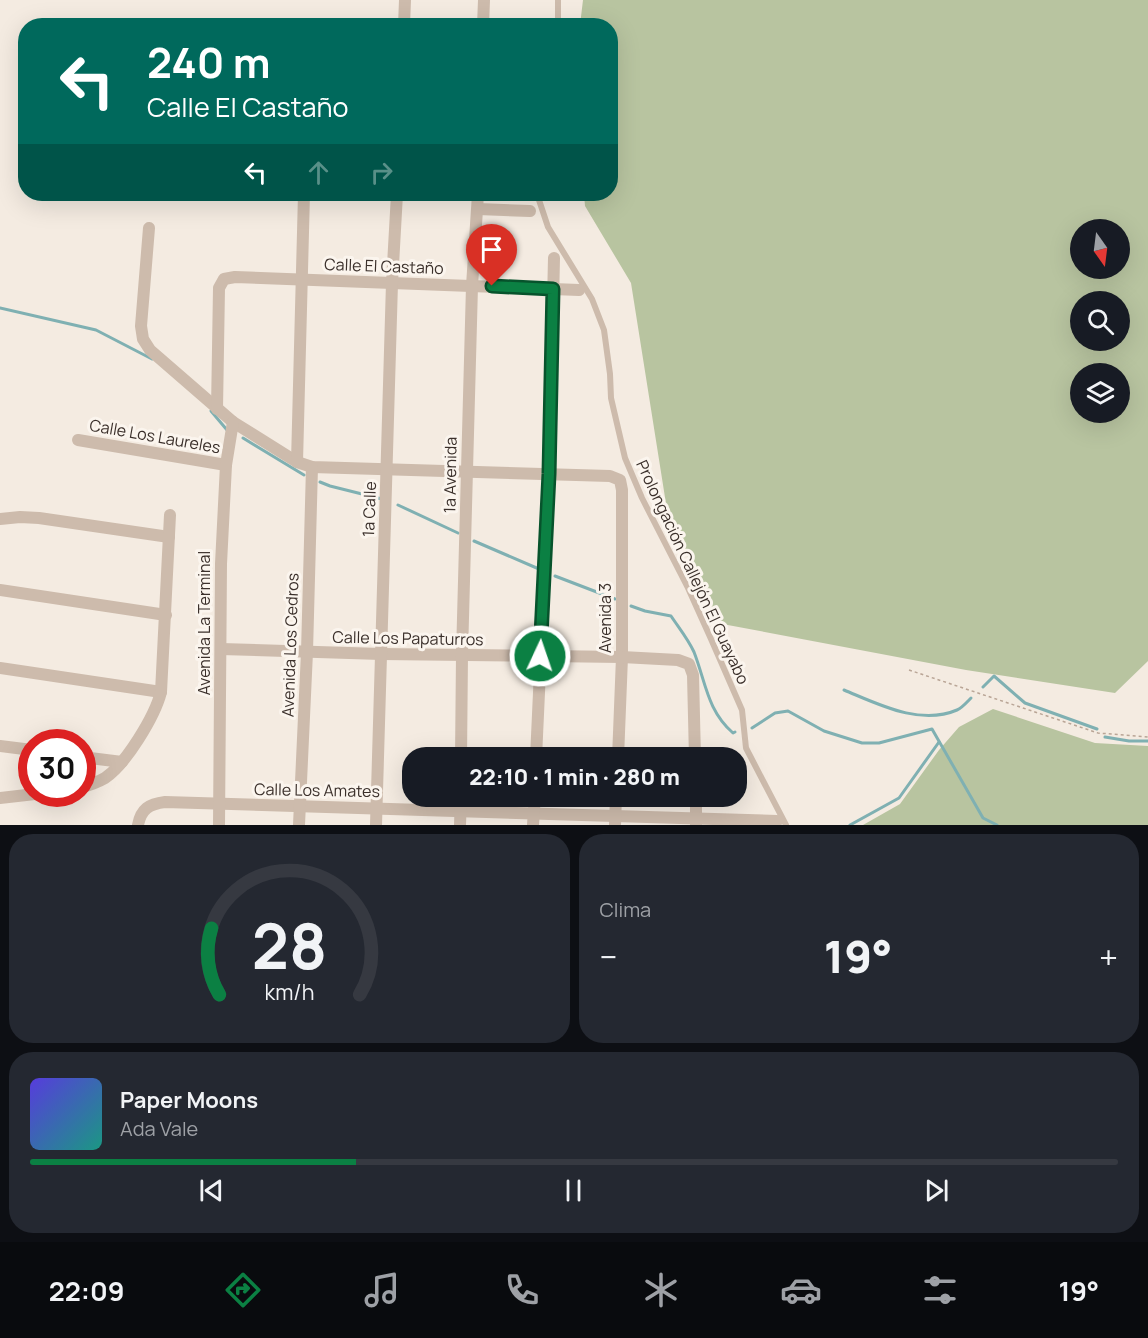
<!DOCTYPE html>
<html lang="es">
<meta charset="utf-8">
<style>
:root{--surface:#171b24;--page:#242831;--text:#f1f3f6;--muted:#9ea1a6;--line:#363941;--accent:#0b8043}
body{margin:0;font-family:Manrope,sans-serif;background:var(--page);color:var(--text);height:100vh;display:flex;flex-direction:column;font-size:22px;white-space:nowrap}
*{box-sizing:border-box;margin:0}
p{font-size:20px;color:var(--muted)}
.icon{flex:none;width:33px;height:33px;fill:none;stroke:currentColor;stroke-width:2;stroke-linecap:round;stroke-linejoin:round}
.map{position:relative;height:825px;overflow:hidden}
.side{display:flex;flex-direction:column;gap:9px;padding:9px;background:#0d0f14;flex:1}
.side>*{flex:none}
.guide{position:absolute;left:18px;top:18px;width:600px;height:183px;border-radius:24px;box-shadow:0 6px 24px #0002;background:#00695c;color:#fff;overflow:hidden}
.needle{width:39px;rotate:166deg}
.controls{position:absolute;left:1070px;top:219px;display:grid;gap:12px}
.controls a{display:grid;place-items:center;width:60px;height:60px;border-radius:50%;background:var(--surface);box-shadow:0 6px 24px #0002;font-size:30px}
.speed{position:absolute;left:18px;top:729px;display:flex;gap:12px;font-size:30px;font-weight:700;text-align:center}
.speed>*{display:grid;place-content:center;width:78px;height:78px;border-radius:50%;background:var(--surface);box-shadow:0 6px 24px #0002;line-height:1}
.speed .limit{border:9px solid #d22;background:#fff;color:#111}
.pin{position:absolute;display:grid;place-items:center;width:51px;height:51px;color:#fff;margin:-62px -26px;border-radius:50% 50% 50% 0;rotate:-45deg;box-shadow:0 0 6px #0007}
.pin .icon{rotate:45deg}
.me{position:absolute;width:66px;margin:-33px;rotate:3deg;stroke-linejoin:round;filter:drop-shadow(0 0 4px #0008)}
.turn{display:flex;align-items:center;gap:21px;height:126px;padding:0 30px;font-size:27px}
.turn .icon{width:78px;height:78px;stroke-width:2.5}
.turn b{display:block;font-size:42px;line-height:51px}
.lanes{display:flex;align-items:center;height:57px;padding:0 30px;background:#0003;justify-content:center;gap:30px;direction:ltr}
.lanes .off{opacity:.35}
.big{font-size:45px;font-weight:800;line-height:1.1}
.side .widget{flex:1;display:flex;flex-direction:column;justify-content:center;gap:9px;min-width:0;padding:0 21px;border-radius:24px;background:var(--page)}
.side .dial{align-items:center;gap:0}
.dial svg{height:156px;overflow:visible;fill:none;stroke:var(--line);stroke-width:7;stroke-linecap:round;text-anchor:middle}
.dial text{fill:var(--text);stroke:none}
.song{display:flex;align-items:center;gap:18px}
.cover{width:72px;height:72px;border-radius:9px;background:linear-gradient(135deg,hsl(250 70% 55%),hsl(170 70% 35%))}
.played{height:6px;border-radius:3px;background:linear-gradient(90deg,var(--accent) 30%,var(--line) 30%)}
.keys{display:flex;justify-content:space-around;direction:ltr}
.heat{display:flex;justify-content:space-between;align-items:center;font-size:33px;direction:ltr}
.side .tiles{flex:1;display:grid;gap:9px;grid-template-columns:1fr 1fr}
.widget:last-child{grid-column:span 2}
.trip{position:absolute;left:402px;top:747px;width:345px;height:60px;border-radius:24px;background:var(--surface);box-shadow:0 6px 24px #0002;font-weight:800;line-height:60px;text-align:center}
.menu{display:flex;height:96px;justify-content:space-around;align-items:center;background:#090b0e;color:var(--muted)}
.menu .icon{width:42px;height:42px}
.menu .on{color:var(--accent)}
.menu b{font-size:27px;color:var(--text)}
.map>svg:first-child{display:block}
.green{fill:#b8c4a0;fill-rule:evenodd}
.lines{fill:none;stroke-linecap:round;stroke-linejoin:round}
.stream{stroke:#7fb0b2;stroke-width:3}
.path{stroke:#b9a596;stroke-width:1.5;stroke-dasharray:3 3;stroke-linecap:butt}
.lane{stroke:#cdbbac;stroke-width:6}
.street{stroke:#cdbbac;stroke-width:12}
.route-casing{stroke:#07532c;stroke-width:15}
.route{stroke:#0b8043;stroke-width:10}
.labels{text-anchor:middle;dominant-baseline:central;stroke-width:6;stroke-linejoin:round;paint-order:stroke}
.street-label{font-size:16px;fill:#3b302b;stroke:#fbf5ee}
</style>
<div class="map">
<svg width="1148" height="825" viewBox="0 0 1148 825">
<rect width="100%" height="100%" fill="#f4ebe1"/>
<!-- green -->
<g class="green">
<path d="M583 0H1148V661L1115 693 966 670 717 623 667 510 631 283 585 206 584 194H610V26L580 25ZM1080 230H1119V268H1080ZM1080 302H1119V340H1080ZM1080 374H1119V412H1080Z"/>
<path d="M993 709 1095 743 1148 746V825H863L900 804 939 750 959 727Z"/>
</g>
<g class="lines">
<!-- stream -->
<g class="stream">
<path d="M0 308 96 330 152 359"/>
<path d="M211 411 227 430"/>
<path d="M243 438 304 475"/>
<path d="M320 482 330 486 382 499"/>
<path d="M398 505 458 533"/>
<path d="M474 541 539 569"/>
<path d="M555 576 615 599"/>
<path d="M631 606 645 611 671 616C679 628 688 639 694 652 706 683 707 710 733 733L735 732"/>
<path d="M983 687 994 676 1025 703 1097 729"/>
<path d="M844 690C878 704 920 726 957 710 962 708 967 702 971 698"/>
<path d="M752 728 775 713 788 711 824 731 862 743H879L932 729 983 818 997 825"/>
<path d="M1105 737 1129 741H1148"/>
<path d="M850 825 899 798 939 742"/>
</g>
<!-- path -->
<path class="path" d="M909 670 1098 733 1148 737"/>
<!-- lane -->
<g class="lane">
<path d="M558 26V0"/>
<path d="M537 194 548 227 592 299 604 330 610 374 611 398 625 458 642 498 688 588 711 639 742 710 746 748 786 825"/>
</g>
<!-- street -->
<g class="street">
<path d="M404 26 405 0"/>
<path d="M483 26 484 0"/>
<path d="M478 209 530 211"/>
<path d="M149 228 141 326 143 339 150 350 233 422 297 462 312 467 610 476 620 480 622 490V657L618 758"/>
<path d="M217 409 219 288 224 279 235 277 579 290"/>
<path d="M78 440 226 465"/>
<path d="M297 462 304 194"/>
<path d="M0 519 20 517 39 518 169 537"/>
<path d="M0 590 166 615"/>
<path d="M221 649 381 654 622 657 678 660 689 664 693 675 695 758"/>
<path d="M0 668 161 692"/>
<path d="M0 746 32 750"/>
<path d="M82 757 122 762"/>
<path d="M461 758 462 655 472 286 478 194"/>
<path d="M536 758 549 474 554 258"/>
<path d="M82 787C90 785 98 782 105 778 126 764 155 716 161 692L170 515"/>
<path d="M696 796V825"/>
<path d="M0 798 35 794"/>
<path d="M138 825C141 809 149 804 165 802L777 821"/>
<path d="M219 825 221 564 226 465 233 422"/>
<path d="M299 825 307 652 312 467"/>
<path d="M376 825 392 283 397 194"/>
<path d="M460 825 461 796"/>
<path d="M533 825 535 796"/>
<path d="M615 825 616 796"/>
</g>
</g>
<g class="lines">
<!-- route casing -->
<g class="route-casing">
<path id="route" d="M492 286 553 289 549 474 540 656"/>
</g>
<!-- route -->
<use href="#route" class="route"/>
</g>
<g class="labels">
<!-- street labels -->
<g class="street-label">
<text transform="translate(384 266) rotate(2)">Calle El Castaño</text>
<text transform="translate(155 436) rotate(10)">Calle Los Laureles</text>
<text transform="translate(450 475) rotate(-89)">1a Avenida</text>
<text transform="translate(369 509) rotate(-88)">1a Calle</text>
<text transform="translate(693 572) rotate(65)">Prolongación Callejón El Guayabo</text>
<text transform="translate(605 618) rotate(-90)">Avenida 3</text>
<text transform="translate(204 623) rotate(-90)">Avenida La Terminal</text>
<text transform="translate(408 638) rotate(1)">Calle Los Papaturros</text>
<text transform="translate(290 645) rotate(-88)">Avenida Los Cedros</text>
<text transform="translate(317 790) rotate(1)">Calle Los Amates</text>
</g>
</g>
</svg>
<div class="controls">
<a><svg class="needle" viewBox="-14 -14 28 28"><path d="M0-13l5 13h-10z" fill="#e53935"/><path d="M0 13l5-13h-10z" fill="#9ea1a6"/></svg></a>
<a><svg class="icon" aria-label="search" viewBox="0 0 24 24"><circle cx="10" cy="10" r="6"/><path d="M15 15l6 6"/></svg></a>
<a><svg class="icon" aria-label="layers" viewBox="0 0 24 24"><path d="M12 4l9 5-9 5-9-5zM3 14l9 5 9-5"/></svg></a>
</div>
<div class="speed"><div class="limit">30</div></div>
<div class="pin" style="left:492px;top:286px;background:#d93025"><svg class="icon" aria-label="arrive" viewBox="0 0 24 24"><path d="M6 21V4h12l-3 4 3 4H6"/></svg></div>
<svg class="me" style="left:540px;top:656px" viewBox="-20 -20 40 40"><circle r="17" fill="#0b8043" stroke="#fff" stroke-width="3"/><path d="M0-11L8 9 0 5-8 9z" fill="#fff"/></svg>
<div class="trip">22:10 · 1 min · 280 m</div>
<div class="guide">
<div class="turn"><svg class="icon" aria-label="left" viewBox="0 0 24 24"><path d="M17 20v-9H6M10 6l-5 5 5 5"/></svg><div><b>240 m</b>Calle El Castaño</div></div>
<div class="lanes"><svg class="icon" aria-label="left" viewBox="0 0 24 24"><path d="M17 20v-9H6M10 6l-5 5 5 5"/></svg><svg class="icon off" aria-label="ahead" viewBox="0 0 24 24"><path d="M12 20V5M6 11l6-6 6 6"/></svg><svg class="icon off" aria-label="right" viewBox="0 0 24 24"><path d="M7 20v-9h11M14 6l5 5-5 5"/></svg></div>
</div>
</div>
<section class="side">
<div class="tiles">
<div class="widget dial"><svg viewBox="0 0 100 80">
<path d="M14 69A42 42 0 1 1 86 69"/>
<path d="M14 69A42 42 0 0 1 10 35" stroke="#0b8043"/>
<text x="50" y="56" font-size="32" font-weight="700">28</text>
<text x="50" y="72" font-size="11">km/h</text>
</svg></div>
<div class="widget"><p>Clima</p>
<div class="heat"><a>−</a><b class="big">19°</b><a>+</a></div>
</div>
<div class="widget">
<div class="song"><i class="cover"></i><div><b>Paper Moons</b><p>Ada Vale</p></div></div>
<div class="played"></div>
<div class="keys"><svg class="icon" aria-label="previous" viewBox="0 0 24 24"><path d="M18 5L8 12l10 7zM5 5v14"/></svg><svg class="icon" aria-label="pause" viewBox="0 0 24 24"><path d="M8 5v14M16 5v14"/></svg><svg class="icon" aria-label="next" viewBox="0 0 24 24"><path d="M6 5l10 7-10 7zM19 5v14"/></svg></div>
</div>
</div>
</section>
<nav class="menu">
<b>22:09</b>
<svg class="icon on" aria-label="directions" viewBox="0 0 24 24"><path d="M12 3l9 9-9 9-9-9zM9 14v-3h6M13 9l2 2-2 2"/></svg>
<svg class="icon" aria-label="music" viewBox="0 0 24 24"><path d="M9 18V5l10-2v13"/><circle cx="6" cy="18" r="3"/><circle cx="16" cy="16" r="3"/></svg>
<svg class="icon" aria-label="phone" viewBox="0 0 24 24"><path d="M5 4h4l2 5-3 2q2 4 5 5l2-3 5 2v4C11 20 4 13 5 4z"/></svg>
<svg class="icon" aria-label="climate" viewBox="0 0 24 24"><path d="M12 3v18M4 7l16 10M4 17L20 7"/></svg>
<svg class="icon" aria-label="car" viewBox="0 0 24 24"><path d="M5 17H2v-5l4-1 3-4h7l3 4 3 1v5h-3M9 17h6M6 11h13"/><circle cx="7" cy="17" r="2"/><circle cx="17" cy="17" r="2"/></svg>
<svg class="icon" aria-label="filters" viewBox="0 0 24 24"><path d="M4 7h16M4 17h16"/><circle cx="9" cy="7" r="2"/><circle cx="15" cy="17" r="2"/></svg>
<b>19°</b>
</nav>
